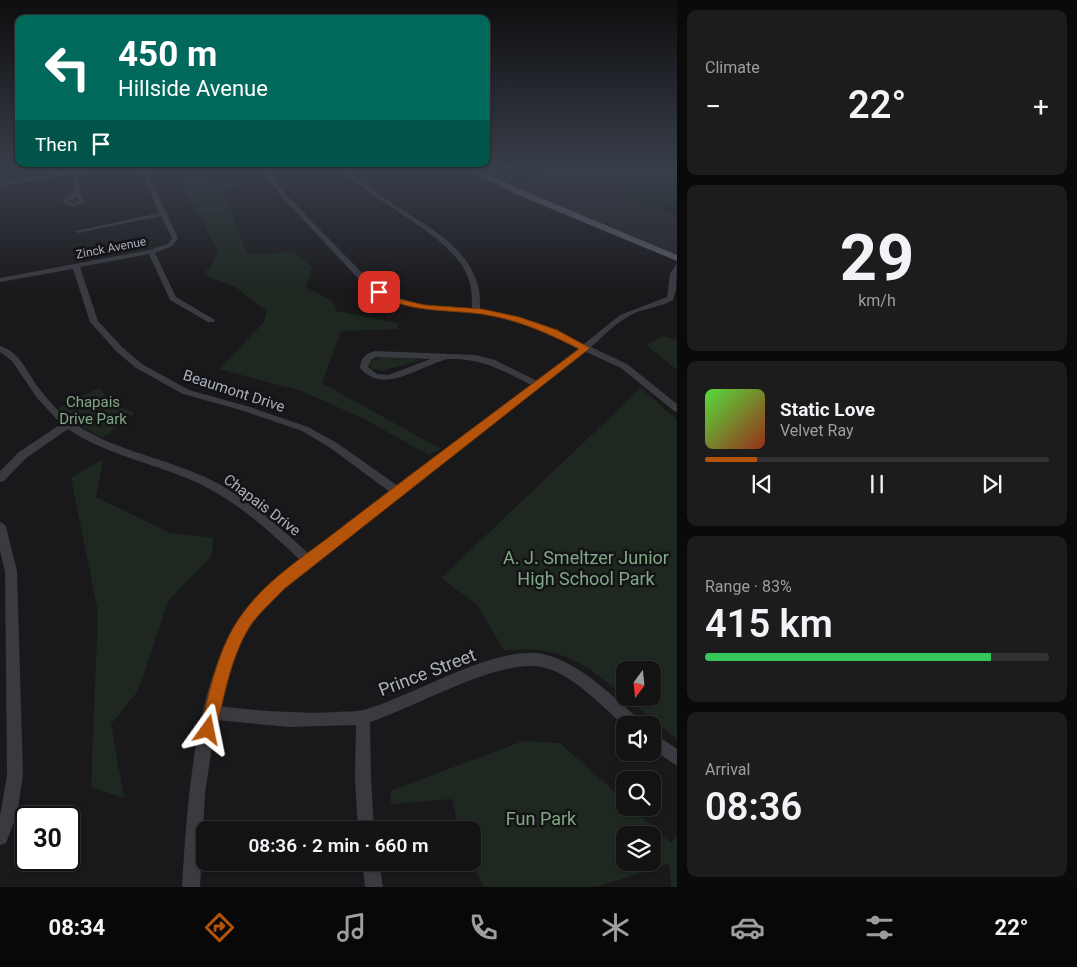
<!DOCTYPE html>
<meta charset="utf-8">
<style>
:root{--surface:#131314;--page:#1c1c1d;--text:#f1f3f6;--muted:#9d9ea0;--line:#323234;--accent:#b45309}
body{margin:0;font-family:Roboto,sans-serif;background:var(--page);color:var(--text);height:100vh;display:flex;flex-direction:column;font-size:19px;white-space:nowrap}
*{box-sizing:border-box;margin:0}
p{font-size:16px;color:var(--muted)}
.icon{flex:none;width:28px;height:28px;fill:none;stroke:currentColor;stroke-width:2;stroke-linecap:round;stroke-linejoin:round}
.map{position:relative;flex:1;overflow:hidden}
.sheet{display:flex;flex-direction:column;gap:10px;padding:10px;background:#0a0a0b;width:400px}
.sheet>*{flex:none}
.top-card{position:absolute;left:15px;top:15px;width:475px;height:152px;border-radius:10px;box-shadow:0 1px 4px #0004,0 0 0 1px var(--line);background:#00695c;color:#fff;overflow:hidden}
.needle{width:32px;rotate:195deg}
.tools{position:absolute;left:616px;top:661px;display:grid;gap:10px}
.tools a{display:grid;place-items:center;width:45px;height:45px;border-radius:10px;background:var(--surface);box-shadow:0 1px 4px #0004,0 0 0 1px var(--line);font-size:25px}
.speed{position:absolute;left:15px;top:806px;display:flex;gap:10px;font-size:25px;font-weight:700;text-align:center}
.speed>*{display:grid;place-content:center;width:65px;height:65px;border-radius:50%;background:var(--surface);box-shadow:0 1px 4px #0004,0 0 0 1px var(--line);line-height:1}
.speed .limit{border:2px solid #111;border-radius:8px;background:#fff;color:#111}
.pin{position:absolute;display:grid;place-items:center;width:42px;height:42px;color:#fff;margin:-21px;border-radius:10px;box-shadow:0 2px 8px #0006}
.me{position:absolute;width:55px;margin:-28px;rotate:12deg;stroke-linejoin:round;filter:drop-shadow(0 0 4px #0008)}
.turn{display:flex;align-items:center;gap:18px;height:105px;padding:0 20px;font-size:22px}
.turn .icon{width:65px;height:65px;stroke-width:2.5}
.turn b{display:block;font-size:35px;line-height:42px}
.then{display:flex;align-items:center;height:48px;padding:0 20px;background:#0003;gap:10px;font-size:19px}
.big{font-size:38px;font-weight:600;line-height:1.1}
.sheet .tile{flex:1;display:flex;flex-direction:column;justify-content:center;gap:8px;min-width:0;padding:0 18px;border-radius:10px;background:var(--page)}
.sheet .dial{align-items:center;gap:0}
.dial b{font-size:65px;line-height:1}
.song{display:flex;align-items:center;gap:15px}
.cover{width:60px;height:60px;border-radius:8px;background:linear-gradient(135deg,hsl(110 70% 55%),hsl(10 70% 35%))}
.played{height:5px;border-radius:2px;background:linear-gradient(90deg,var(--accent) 15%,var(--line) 15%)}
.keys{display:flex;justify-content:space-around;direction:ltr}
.heat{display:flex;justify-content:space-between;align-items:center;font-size:28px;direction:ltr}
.charge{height:8px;border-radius:4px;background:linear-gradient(90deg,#34c759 83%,var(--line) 0)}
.trip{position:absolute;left:196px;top:821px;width:285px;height:50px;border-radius:10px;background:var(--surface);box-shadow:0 1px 4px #0004,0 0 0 1px var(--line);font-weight:600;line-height:50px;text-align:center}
.menu{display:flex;height:80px;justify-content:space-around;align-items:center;background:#080808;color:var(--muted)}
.menu .icon{width:35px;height:35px}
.menu .selected{color:var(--accent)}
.menu b{font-size:22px;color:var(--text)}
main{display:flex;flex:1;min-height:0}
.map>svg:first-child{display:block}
.built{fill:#252529}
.green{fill:#1e2720;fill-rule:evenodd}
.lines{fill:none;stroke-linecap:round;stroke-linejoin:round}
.minor{fill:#3a3a41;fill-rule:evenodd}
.major{fill:#555760;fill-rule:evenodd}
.route{fill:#b45309;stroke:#753606}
.labels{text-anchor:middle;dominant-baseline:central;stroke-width:5;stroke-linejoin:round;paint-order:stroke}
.far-street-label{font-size:12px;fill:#aaafbc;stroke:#141416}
.street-label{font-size:15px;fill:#aaafbc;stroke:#141416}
.park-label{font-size:15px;fill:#80a884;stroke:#141416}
.near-park-label{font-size:18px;fill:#80a884;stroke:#141416}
.near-street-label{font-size:18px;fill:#aaafbc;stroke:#141416}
</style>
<main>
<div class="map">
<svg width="677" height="887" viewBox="0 0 677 887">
<rect width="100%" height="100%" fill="#19191b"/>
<!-- built -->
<path class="built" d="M570 169H612L637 177 617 197 662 210 677 217V258L508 187Z"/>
<!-- green -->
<g class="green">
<path d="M173 169H218L224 176 209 180 210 182 228 181 241 187 223 191 247 254 293 252 312 267 306 287 334 302 336 311 398 323V329L341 331 322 383 441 449 429 455 362 418 301 391 219 369 264 322 267 311 235 287 210 277 204 271 210 269 218 250Z"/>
<path d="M603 169H677V199L662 210 616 197 637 177 619 170Z"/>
<path d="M663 336 677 340V346L675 347 677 349V370L646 345Z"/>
<path d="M381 356 421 360 383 371 372 369 369 363Z"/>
<path d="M99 388 110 402 135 413 102 438 68 419 58 408Z"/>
<path d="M641 388 677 420V739L626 698H652V670H625V697C584 663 559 644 504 651L478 606 441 578Z"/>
<path d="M103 459 96 497 170 533 213 538 212 556 168 601 138 691 111 724 124 798 91 787 98 612 71 478Z"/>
<path d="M523 741 560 743 625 801V808H632L671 843 677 835V887H671L669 864 596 887H484L472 863V830H459L452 799 391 804 390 791ZM625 835H652V862H625Z"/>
</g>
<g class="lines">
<!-- minor -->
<g class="minor">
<path d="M89 169H99L78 173 80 193 85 201 74 207 62 202 74 192 72 174 0 186V182ZM76 196 79 200 74 203 69 202Z"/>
<path d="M140 169H146L178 238 172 246 155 253 176 297 215 320 214 322H208L170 300 149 254 80 267 98 321 123 348 142 364 189 390 250 407 308 427 337 443 398 486 531 385C501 370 483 358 448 359 443 360 438 362 433 364 409 373 381 392 360 368 361 358 365 354 375 351L476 355 495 360 537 381 579 348C563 341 547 332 531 326 516 321 498 317 482 314 437 307 411 316 368 289L284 199 260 169H264L288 197 374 285C406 306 435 306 472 309 472 297 472 286 467 275 453 240 391 210 361 186 355 180 345 175 341 169H346C361 180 376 193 392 203 426 226 470 246 479 290 480 296 480 303 480 310L536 322 584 344 620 315 667 297 670 274 675 266 677 265 676 290 673 300C661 307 647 308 635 313 617 321 605 335 591 347L627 364 677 404V412L674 411 621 368 586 352 307 568C256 610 234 640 219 706 258 711 298 714 337 712 346 711 355 712 363 710 412 697 500 641 547 655 584 666 612 696 640 720L642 725 625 726C602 707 575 676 546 668 503 655 415 708 370 722L371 778 374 830H358L355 778 356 725 289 727 216 720 205 793 200 887H182C187 805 194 687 240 618 256 595 278 577 300 560 266 528 232 497 189 479 148 462 105 454 68 429L26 458 4 481 0 482V471L19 452 61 424 37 398 12 361 0 352V346C20 352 27 372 38 387 48 400 59 413 72 422 111 449 156 456 198 474 241 492 275 523 309 554L390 492 329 447 302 431 244 411 183 394 136 368 117 352 90 322 73 269 0 282V278L149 250 168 244 172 238 161 216 78 233 75 231 159 213ZM376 357 431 359 388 375 377 374 368 367 371 360Z"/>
<path d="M0 522 4 524 6 527 17 571 23 775 17 814 6 843 0 845V816L7 775 5 571 0 551Z"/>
<path d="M652 732 677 749V766L652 749Z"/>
<path d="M362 862H379L383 887H365Z"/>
</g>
<!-- major -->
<path class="major" d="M469 169H476L524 191 677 255V261L518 195Z"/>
</g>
<!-- sky -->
<linearGradient id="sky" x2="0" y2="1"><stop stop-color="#0e0e0f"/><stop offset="0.58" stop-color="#383e4a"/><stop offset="1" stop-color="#383e4a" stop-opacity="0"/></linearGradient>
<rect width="677" height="293" fill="url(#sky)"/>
<!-- route -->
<path class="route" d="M376 290H382L399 299 424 305 482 309 519 317 557 330 590 348 284 589C274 600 261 611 252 623 231 655 225 693 216 730L214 736 208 738 202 736 200 730C210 690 218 646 243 613 269 577 311 552 346 524 423 465 501 407 579 349 548 333 516 319 481 314 441 309 413 313 376 294Z"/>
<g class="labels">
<!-- far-street labels -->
<g class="far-street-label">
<text transform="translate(111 248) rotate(-11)">Zinck Avenue</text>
</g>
<!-- street labels -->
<g class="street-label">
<text transform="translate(234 391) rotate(18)">Beaumont Drive</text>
<text transform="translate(262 505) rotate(37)">Chapais Drive</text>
</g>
<!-- park labels -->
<g class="park-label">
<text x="93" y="402">Chapais<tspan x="93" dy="17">Drive Park</tspan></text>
</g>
<!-- near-park labels -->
<g class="near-park-label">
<text x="586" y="557">A. J. Smeltzer Junior<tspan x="586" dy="21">High School Park</tspan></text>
<text x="541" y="818">Fun Park</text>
</g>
<!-- near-street labels -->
<g class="near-street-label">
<text transform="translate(427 672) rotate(-21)">Prince Street</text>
</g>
</g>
</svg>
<div class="tools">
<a><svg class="needle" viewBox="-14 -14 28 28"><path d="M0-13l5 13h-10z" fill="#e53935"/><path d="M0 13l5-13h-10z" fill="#9d9ea0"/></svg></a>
<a><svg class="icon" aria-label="sound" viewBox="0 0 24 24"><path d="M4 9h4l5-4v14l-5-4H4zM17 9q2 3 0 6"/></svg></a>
<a><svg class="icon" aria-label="search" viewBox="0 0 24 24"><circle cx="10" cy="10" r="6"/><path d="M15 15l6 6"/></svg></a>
<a><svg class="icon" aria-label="layers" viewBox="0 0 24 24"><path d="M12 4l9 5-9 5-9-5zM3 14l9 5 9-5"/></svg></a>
</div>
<div class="speed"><div class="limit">30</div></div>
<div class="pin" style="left:379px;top:292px;background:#d93025"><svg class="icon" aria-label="arrive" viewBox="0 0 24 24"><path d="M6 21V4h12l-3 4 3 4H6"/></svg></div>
<svg class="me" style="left:208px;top:730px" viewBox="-20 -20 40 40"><path d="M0-17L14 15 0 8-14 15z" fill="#b45309" stroke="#fff" stroke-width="4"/></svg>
<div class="trip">08:36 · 2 min · 660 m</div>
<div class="top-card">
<div class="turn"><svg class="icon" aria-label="left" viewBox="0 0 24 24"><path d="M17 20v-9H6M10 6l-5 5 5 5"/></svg><div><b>450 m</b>Hillside Avenue</div></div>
<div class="then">Then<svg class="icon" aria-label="arrive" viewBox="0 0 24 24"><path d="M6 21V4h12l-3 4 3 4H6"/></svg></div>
</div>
</div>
<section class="sheet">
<div class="tile"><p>Climate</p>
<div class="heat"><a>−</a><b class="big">22°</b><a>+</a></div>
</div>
<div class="tile dial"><b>29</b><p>km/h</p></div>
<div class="tile">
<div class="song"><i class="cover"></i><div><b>Static Love</b><p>Velvet Ray</p></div></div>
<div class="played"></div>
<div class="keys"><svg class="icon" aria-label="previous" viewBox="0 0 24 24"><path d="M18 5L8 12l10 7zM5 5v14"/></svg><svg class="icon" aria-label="pause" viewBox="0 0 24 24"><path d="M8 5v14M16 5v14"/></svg><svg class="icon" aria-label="next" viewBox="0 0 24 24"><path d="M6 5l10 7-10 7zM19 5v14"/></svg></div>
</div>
<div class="tile"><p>Range · 83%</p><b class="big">415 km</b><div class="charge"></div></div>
<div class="tile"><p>Arrival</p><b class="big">08:36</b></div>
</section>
</main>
<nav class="menu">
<b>08:34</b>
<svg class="icon selected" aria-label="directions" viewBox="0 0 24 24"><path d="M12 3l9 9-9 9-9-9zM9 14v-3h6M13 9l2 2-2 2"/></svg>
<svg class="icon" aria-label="music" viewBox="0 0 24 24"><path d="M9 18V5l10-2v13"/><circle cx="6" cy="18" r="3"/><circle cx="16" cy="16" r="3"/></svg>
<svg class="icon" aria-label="phone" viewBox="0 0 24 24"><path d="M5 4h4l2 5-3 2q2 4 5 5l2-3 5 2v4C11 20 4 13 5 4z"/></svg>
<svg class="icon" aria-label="climate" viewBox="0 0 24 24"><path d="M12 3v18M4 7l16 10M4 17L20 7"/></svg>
<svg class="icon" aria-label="car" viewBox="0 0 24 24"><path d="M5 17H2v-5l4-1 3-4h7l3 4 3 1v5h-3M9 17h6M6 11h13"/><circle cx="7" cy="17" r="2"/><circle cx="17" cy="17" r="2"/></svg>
<svg class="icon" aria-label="filters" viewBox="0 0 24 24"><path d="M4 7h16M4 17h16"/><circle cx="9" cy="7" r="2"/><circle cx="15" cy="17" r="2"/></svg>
<b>22°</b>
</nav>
